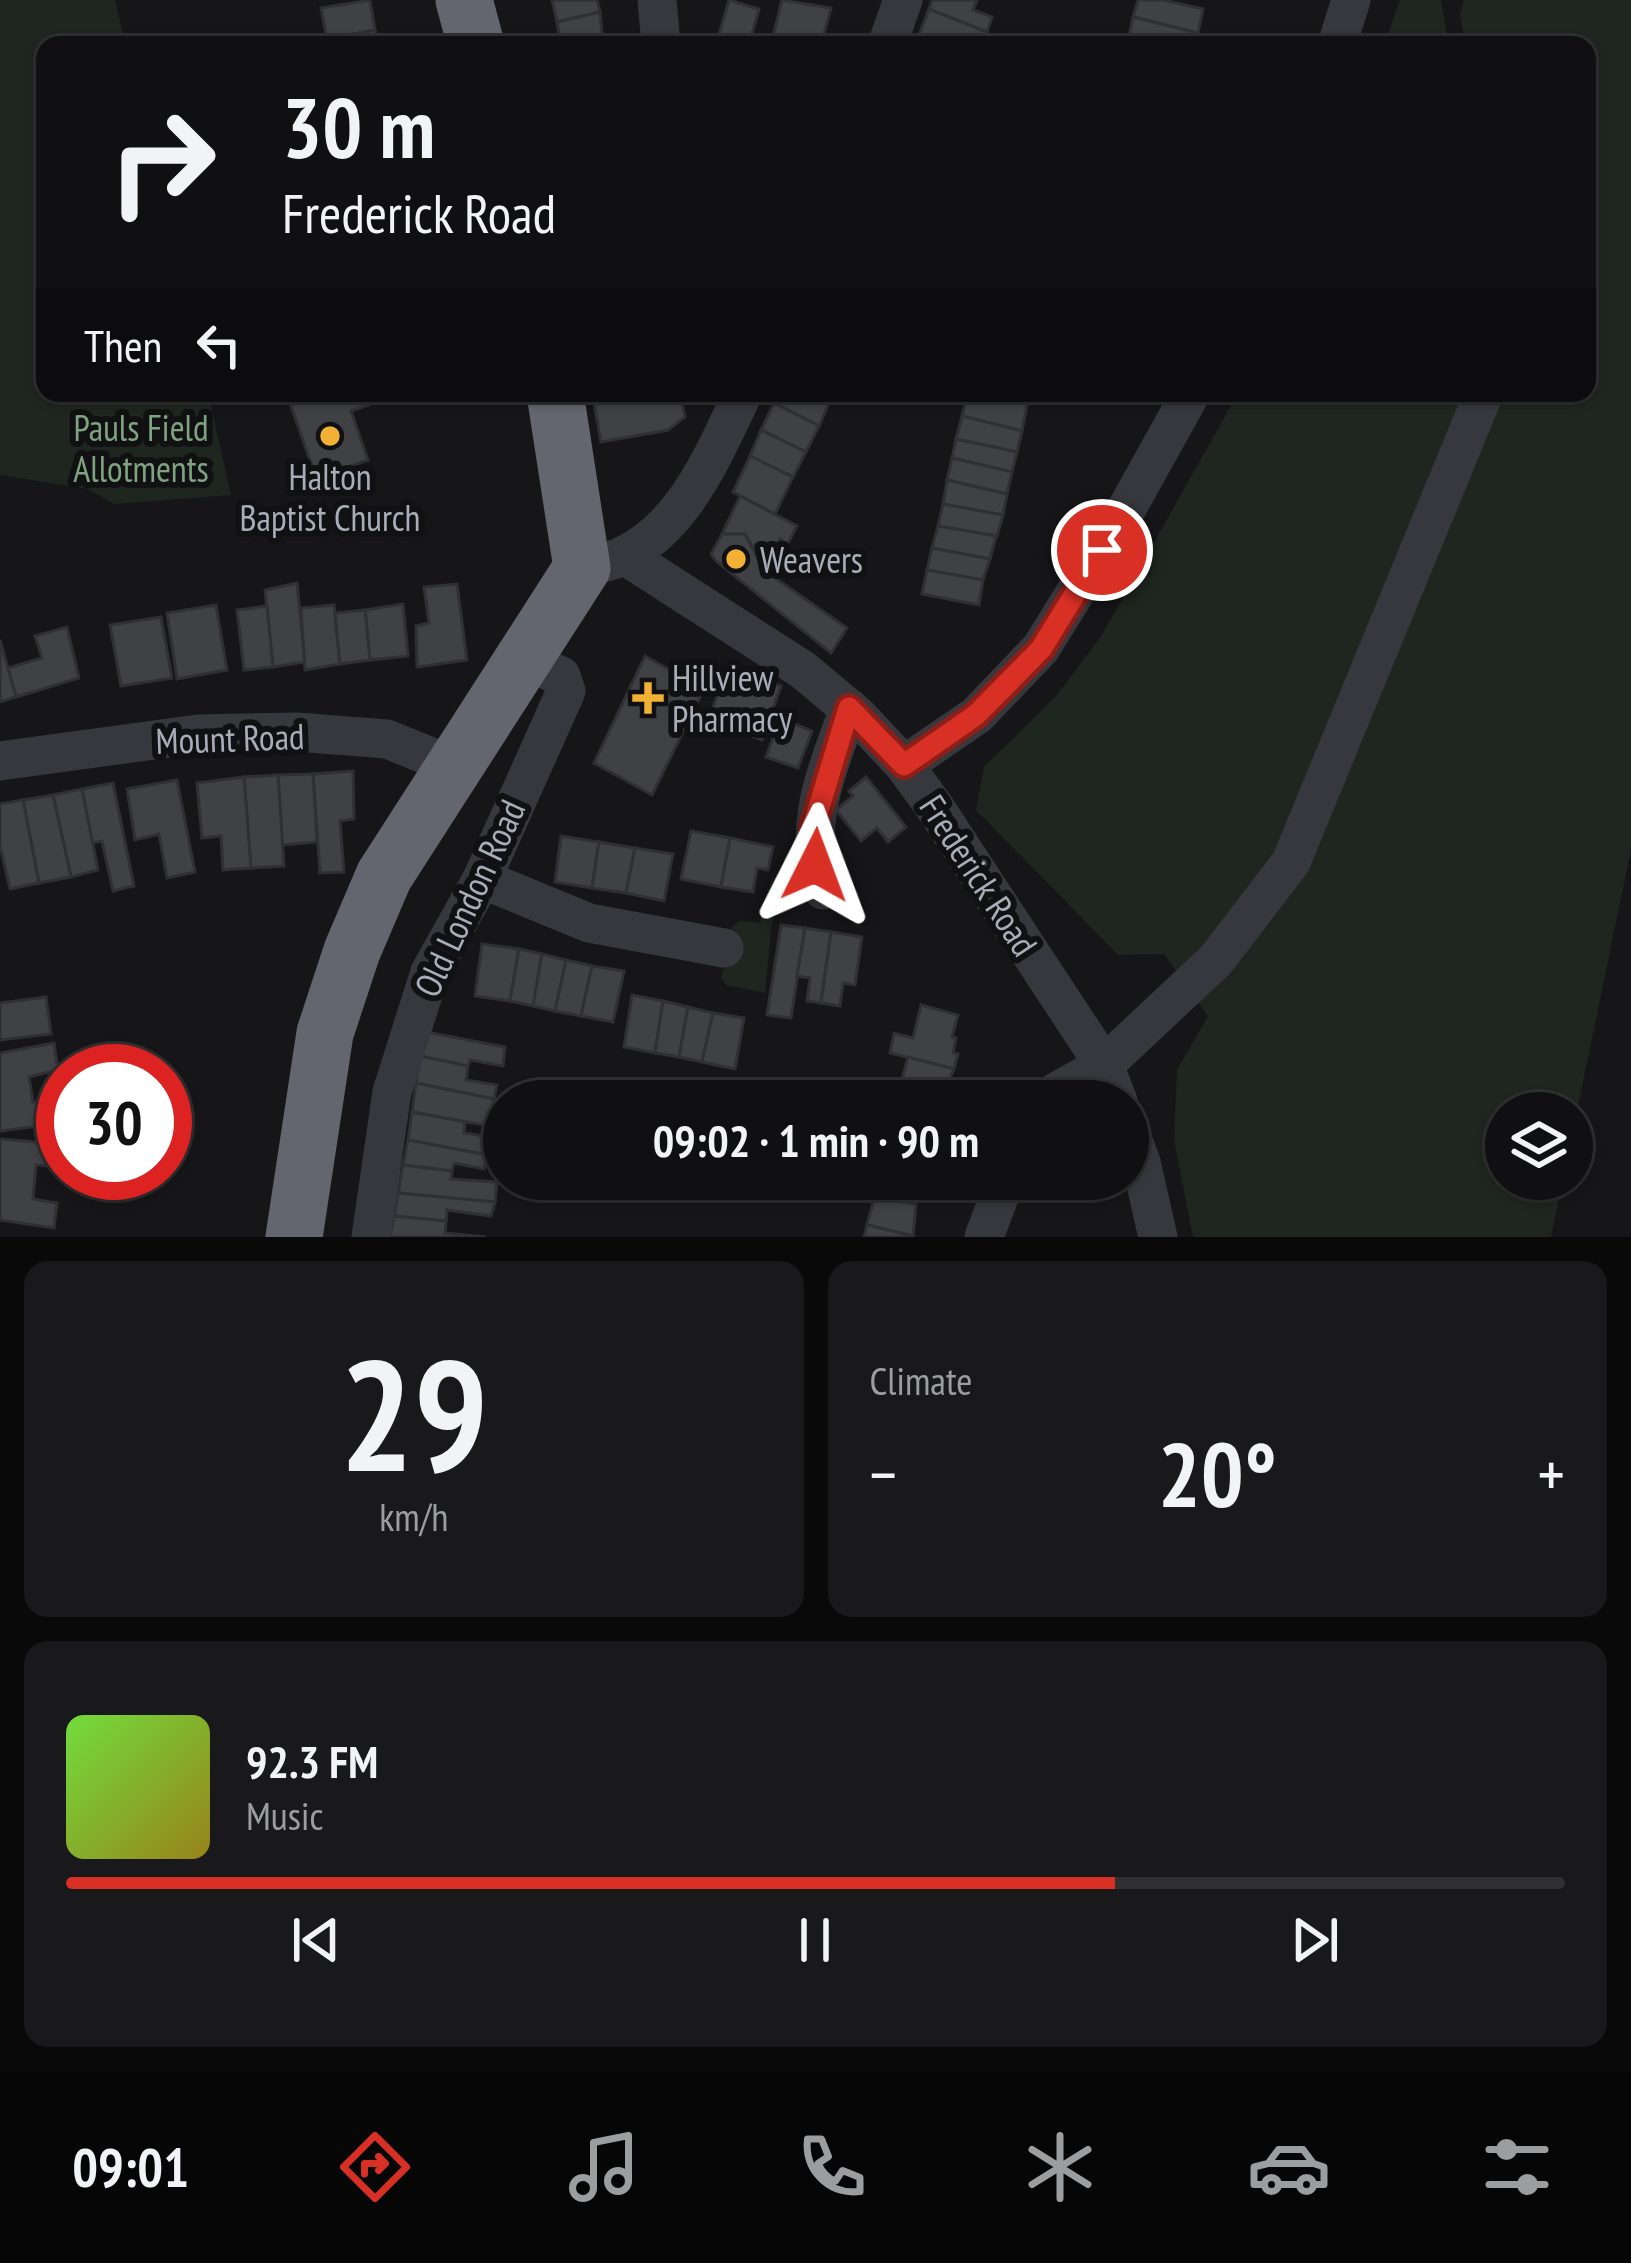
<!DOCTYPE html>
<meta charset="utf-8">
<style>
:root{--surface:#101012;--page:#19191b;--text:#f1f3f6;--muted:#9c9d9f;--line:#303032;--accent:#d93025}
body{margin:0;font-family:"PT Sans Narrow",sans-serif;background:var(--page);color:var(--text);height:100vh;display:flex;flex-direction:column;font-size:45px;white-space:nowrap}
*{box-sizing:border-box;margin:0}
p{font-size:39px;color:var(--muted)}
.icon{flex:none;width:66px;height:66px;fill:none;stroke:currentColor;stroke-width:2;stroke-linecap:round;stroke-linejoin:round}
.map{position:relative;height:1237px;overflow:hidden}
.panel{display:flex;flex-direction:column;gap:24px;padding:24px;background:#09090a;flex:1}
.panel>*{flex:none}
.banner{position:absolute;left:36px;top:36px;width:1560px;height:366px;border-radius:24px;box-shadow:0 3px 9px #0004,0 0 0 3px var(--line);background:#101012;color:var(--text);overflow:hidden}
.fabs{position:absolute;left:1485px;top:1092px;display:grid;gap:24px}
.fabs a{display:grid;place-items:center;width:108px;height:108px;border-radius:50%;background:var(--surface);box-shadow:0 3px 9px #0004,0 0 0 3px var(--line);font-size:60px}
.speed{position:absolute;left:36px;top:1044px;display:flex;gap:24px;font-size:60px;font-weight:700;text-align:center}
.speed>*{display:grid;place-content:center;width:156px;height:156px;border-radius:50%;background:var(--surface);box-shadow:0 3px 9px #0004,0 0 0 3px var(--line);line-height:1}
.speed .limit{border:18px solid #d22;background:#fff;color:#111}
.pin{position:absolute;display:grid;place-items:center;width:102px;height:102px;color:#fff;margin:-51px;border:6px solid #fff;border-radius:50%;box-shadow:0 3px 12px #0007}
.me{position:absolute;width:132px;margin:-66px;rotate:3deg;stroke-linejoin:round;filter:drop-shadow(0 0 9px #0008)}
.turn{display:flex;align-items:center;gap:42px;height:252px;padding:0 48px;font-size:54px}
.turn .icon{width:156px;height:156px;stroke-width:2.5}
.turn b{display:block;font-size:84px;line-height:102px}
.then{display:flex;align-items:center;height:114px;padding:0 48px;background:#0003;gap:24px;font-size:45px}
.big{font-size:90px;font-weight:700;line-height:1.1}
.panel .widget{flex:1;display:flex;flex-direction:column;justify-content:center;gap:18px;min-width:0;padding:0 42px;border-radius:24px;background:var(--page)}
.panel .dial{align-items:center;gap:0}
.dial b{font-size:156px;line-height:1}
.song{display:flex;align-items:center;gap:36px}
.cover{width:144px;height:144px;border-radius:18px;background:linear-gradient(135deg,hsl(100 70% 55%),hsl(50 70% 35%))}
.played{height:12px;border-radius:6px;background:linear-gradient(90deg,var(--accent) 70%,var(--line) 70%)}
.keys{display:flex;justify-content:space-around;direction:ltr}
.heat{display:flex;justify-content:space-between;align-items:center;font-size:66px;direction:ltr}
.panel .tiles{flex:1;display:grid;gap:24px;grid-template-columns:1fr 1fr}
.widget:last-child{grid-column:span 2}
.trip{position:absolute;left:483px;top:1080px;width:666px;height:120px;border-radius:60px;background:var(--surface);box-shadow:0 3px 9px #0004,0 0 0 3px var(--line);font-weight:700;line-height:120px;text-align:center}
.menu{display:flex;height:192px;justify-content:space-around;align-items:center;background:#060607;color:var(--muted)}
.menu .icon{width:84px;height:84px}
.menu .active{color:var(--accent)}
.menu b{font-size:54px;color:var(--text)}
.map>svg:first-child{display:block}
.green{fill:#1e261f}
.building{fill:#404145;stroke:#303034;stroke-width:3}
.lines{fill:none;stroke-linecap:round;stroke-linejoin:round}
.minor{stroke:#37383d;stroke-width:39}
.highway{stroke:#63666e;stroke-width:57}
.route-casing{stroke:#8d1f18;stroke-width:30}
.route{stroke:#d93025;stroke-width:21}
.poi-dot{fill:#f2b134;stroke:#111113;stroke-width:4.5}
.labels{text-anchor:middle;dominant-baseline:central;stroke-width:12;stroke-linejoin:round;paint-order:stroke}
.park-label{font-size:36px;fill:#7fa381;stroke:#111113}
.poi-label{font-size:36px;fill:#a8adb8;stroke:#111113;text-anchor:start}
.street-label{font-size:36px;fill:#a8adb8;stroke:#111113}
</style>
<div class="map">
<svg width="1631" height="1237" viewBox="0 0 1631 1237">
<rect width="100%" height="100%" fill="#161618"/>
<!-- green -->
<g class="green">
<path d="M0 0H115L126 45H45V393H208L231 495 114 504 88 489 0 475Z"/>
<path d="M1400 0H1441L1449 45H1384Z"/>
<path d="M1464 0H1631V850L1572 1135V1113H1506V1179H1563L1551 1237H1193L1174 1140 1177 1070 1208 1016 1164 954 1118 955 976 810 984 767 1057 695 1102 635 1238 393H1587V45H1466L1460 15Z"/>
<path d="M772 877 783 880 771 930 765 993 726 985 721 978 732 927 740 921 760 923Z"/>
</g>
<!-- building -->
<g class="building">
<path d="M370 0 375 30 327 39 321 8Z"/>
<path d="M552 0H597L600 12 557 22Z"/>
<path d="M729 0 759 9 749 45H716Z"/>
<path d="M782 0 831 8 821 45H771Z"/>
<path d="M932 0H977L973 10 992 17 987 32 929 9Z"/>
<path d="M1138 0H1163L1203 9 1198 33 1133 17Z"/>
<path d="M929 9 987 32 982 45 964 40 962 45H942L919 35Z"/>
<path d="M600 12 603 45H561L557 22Z"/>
<path d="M1133 17 1198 33 1195 45H1169L1129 36Z"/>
<path d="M375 30 378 45H328L327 39Z"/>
<path d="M296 393H372L367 394 369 405 351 411 368 460 316 478 290 403 298 400Z"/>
<path d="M647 393H680L685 417 668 430 601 442 594 402Z"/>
<path d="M778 393H820L831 398 819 426 774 403Z"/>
<path d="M968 393H999L1028 400 1022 431 962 416Z"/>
<path d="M774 403 819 426 806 452 761 430Z"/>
<path d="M962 416 1022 431 1017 452 956 439Z"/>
<path d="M761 430 806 452 793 477 750 456Z"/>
<path d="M956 439 1017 452 1012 472 952 458Z"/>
<path d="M750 456 793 477 775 514 733 492Z"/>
<path d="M952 458 1012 472 1007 494 947 480Z"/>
<path d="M947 480 1007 494 1003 515 943 504Z"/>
<path d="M740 496 797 526 787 545 780 539 765 571 745 534H722Z"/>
<path d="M943 504 1003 515 997 536 938 526Z"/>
<path d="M938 526 996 536 990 559 932 548Z"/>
<path d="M722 534H745L765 571 847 628 831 653 716 561 711 554Z"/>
<path d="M932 548 990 559 983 580 927 570Z"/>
<path d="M927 570 983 580 979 605 922 594Z"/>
<path d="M297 583 305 662 273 667 265 590Z"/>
<path d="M457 584 467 660 417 667 416 626 429 623 424 587Z"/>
<path d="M403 604 408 656 370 660 365 610Z"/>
<path d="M216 605 227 670 177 679 167 613Z"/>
<path d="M334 605 340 664 305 670 301 608Z"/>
<path d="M267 606 273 667 244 670 237 610Z"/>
<path d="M365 610 370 660 340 664 335 613Z"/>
<path d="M161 617 172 678 121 686 110 625Z"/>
<path d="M67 627 79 678 16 697 8 668 42 658 35 636Z"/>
<path d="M0 640 16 697 0 702Z"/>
<path d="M645 656 704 689 652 795 594 763Z"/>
<path d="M728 666 781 686 762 740 708 720Z"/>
<path d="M792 723 812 731 798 768 766 757 776 730 789 735Z"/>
<path d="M353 771 354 819 340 821 344 872 320 873 313 774Z"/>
<path d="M313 774 317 842 282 845 278 775Z"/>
<path d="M278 775 284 866 251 868 244 777Z"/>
<path d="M244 777 251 868 223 870 221 836 202 838 197 783Z"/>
<path d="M866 777 906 827 888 842 877 828 861 841 836 810 853 796 849 791Z"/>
<path d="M177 780 195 872 167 878 159 834 135 840 127 789Z"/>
<path d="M113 783 134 886 113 891 102 841 91 843 82 789Z"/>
<path d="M82 789 98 870 71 877 53 795Z"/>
<path d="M53 795 71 877 39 883 23 800Z"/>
<path d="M23 800 39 883 10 889 0 845V804Z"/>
<path d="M691 831 730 838 721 887 681 879Z"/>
<path d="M561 836 599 842 592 888 555 882Z"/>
<path d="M730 838 773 847 768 870 757 868 753 892 721 887Z"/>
<path d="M599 842 635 848 626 893 592 888Z"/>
<path d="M635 848 673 854 664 901 626 893Z"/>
<path d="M793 851 807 855 800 882 786 878Z"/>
<path d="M781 925 805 928 791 1018 767 1015Z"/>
<path d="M805 928 831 932 821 1003 807 1001 810 978 797 976Z"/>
<path d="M831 932 862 937 855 985 843 983 840 1006 821 1003Z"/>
<path d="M482 944 519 949 510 1001 475 996Z"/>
<path d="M519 949 542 954 533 1006 510 1001Z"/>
<path d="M542 954 566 960 555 1011 533 1006Z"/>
<path d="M566 960 592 966 581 1016 555 1011Z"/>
<path d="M592 966 624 971 613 1022 581 1016Z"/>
<path d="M632 995 663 1001 655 1053 624 1047Z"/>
<path d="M46 997 51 1034 0 1040V1003Z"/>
<path d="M663 1001 688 1007 679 1057 655 1053Z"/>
<path d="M921 1005 958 1015 952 1037 956 1038 953 1053 958 1054 954 1069 890 1053 894 1033 913 1038Z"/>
<path d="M688 1007 713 1013 702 1062 679 1057Z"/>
<path d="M713 1013 744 1018 735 1069 702 1062Z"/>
<path d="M426 1032 505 1047 503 1066 470 1060 468 1066 420 1056Z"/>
<path d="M54 1043 58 1070 29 1077 33 1102 57 1098 62 1123 0 1131V1053Z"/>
<path d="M420 1056 468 1066 466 1080 497 1085 494 1099 416 1083Z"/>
<path d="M908 1057 954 1069 941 1098 900 1087Z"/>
<path d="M416 1083 494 1099 489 1126 412 1112Z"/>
<path d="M412 1112 465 1122 464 1133 491 1137 487 1155 408 1140Z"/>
<path d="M0 1139 63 1144V1167L36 1165 33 1199 57 1203 54 1228 0 1220Z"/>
<path d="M408 1140 487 1155 484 1169 454 1163 452 1171 403 1165Z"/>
<path d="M403 1165 452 1171 451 1179 497 1182 495 1202 398 1193Z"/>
<path d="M876 1179H920L916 1195 875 1184Z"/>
<path d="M398 1193 495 1202 491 1216 447 1210 446 1221 394 1216Z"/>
<path d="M875 1195 916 1205 913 1236 867 1225Z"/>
<path d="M394 1216 446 1221 445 1233 486 1237H390Z"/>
<path d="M867 1225 913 1236V1237H864Z"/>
</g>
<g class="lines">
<!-- minor -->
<g class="minor">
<path d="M657 0 661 45"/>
<path d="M887 45 903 0"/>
<path d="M1337 45 1351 0"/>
<path d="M627 557 803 670 859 717 904 765 934 806 1104 1065 1118 1101"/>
<path d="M603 563C678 543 712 458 743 393"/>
<path d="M0 761 198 734 296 732 387 739 456 767"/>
<path d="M904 765 977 715 1041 648 1122 517 1191 393"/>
<path d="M482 879 589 923 724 948"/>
<path d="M823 890C802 822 827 773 849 708"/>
<path d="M1040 1101 1104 1065 1216 960 1291 862 1484 393"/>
<path d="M1128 1128 1141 1162 1158 1237"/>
<path d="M371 1237 392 1092 430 972 482 879 566 691 561 676 524 660"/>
<path d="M984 1237 1006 1179"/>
</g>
<!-- highway -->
<g class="highway">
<path d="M464 0 476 45"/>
<path d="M294 1237 325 1033 352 951 384 876 582 568 555 393"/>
</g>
</g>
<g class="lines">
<!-- route casing -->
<g class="route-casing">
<path id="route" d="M815 865 813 827 849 708 904 765 976 715 1041 649 1102 550"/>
</g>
<!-- route -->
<use href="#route" class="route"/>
</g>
<!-- markers -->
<g class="poi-dot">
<circle cx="330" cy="436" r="12"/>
<circle cx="736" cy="559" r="12"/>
<path d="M642 680h12v12h12v12h-12v12h-12v-12h-12v-12h12z"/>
</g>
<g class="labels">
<!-- park labels -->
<g class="park-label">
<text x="141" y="427">Pauls Field<tspan x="141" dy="41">Allotments</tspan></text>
</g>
<!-- poi labels -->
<g class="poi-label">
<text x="330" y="476" text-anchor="middle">Halton<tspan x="330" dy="41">Baptist Church</tspan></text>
<text x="760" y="559">Weavers</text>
<text x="672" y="677">Hillview<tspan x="672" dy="41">Pharmacy</tspan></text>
</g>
<!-- street labels -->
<g class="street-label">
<text transform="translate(230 738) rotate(-2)">Mount Road</text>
<text transform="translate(979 875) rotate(57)">Frederick Road</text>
<text transform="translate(469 898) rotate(-65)">Old London Road</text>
</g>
</g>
</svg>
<div class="fabs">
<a><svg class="icon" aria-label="layers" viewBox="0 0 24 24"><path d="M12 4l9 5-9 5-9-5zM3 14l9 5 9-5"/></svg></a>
</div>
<div class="speed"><div class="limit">30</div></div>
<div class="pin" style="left:1102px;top:550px;background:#d93025"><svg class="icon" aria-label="arrive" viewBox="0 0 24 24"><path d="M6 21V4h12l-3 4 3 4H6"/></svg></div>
<svg class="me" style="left:815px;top:865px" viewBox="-20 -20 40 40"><path d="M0-17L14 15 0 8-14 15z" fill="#d93025" stroke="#fff" stroke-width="4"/></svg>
<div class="trip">09:02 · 1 min · 90 m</div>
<div class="banner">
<div class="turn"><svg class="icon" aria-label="right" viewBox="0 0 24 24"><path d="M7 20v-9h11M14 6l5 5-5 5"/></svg><div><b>30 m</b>Frederick Road</div></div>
<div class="then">Then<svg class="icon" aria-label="left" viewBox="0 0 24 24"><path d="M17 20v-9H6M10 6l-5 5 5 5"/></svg></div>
</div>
</div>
<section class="panel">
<div class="tiles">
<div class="widget dial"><b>29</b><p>km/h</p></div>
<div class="widget"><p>Climate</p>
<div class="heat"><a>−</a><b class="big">20°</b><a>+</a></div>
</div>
<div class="widget">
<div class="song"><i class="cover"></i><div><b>92.3 FM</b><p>Music</p></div></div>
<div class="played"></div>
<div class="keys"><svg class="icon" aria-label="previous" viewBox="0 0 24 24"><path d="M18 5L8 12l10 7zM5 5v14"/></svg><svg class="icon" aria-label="pause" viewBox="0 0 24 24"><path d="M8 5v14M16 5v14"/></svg><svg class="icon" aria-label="next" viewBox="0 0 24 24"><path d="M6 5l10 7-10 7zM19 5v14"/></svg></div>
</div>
</div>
</section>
<nav class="menu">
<b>09:01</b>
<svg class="icon active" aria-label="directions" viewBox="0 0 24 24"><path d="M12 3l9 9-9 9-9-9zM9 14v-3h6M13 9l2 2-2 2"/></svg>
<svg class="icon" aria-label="music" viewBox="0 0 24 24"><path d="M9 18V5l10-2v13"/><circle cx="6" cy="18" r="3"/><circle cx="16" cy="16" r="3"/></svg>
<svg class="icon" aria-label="phone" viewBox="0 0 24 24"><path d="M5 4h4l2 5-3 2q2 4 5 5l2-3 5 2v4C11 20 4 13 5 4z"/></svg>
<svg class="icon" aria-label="climate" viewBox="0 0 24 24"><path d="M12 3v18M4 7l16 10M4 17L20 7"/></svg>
<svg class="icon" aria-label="car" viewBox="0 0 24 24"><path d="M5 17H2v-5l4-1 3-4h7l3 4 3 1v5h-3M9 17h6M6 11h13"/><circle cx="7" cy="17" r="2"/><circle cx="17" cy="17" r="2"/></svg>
<svg class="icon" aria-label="filters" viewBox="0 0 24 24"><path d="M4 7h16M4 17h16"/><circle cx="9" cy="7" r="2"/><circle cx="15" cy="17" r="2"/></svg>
</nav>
